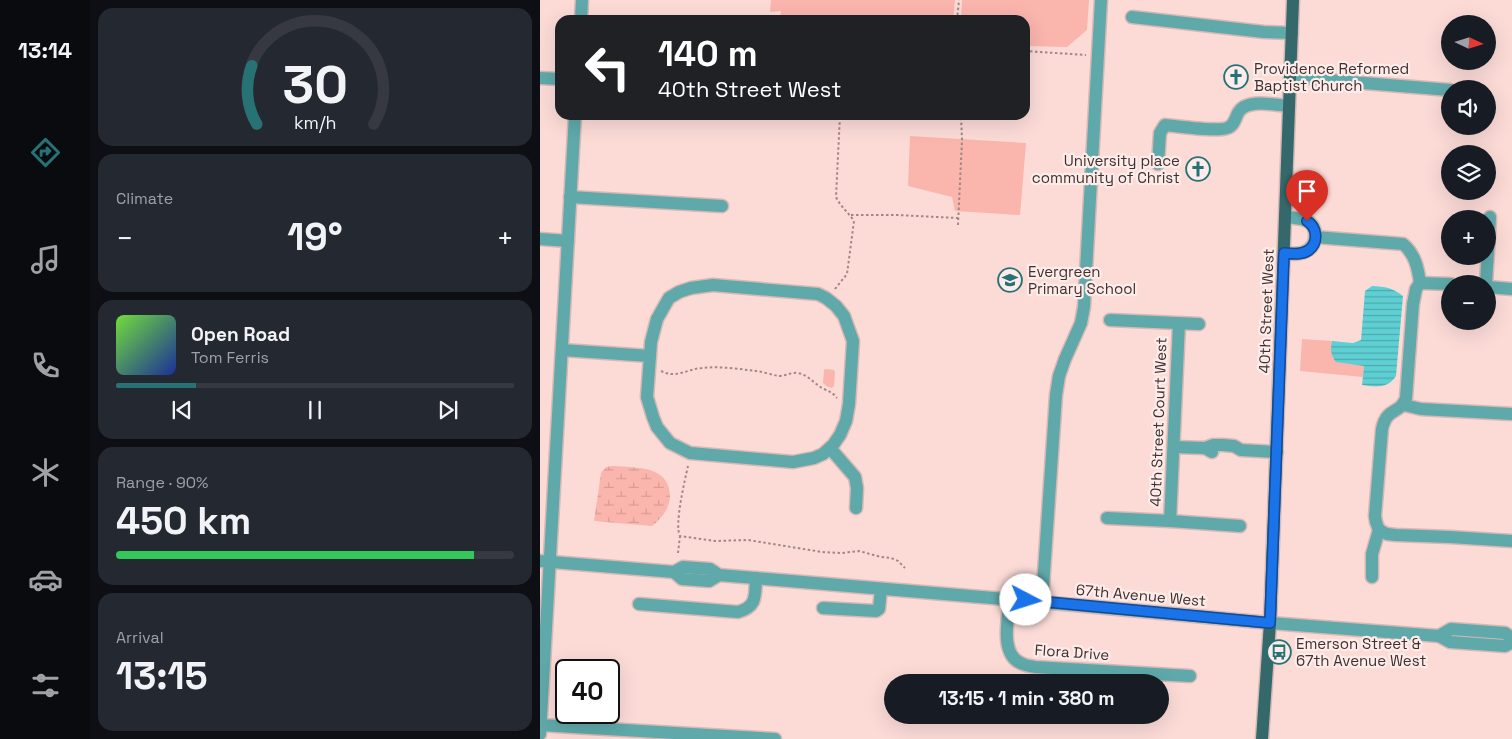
<!DOCTYPE html>
<meta charset="utf-8">
<style>
:root{--surface:#171b24;--page:#242831;--text:#f1f3f6;--muted:#9ea1a6;--line:#363941;--accent:#277275}
body{margin:0;font-family:"Space Grotesk",sans-serif;background:var(--page);color:var(--text);height:100vh;display:flex;flex-direction:column;font-size:19px;white-space:nowrap}
*{box-sizing:border-box;margin:0}
p{font-size:16px;color:var(--muted)}
.icon{flex:none;width:28px;height:28px;fill:none;stroke:currentColor;stroke-width:2;stroke-linecap:round;stroke-linejoin:round}
.map{position:relative;flex:1;overflow:hidden}
.panel{display:flex;flex-direction:column;gap:8px;padding:8px;background:#0d0f14;width:450px}
.panel>*{flex:none}
.top-card{position:absolute;left:15px;top:15px;width:475px;height:105px;border-radius:15px;box-shadow:0 5px 20px #0002;background:#202124;color:#fff;overflow:hidden}
.needle{width:32px;rotate:94deg}
.controls{position:absolute;left:901px;top:15px;display:grid;gap:10px}
.controls a{display:grid;place-items:center;width:55px;height:55px;border-radius:50%;background:var(--surface);box-shadow:0 5px 20px #0002;font-size:25px}
.speed{position:absolute;left:15px;top:659px;display:flex;gap:10px;font-size:25px;font-weight:700;text-align:center}
.speed>*{display:grid;place-content:center;width:65px;height:65px;border-radius:50%;background:var(--surface);box-shadow:0 5px 20px #0002;line-height:1}
.speed .limit{border:2px solid #111;border-radius:8px;background:#fff;color:#111}
.pin{position:absolute;display:grid;place-items:center;width:42px;height:42px;color:#fff;margin:-51px -21px;border-radius:50% 50% 50% 0;rotate:-45deg;box-shadow:0 0 5px #0007}
.pin .icon{rotate:45deg}
.me{position:absolute;width:55px;margin:-28px;rotate:95deg;stroke-linejoin:round;filter:drop-shadow(0 0 4px #0008)}
.turn{display:flex;align-items:center;gap:18px;height:105px;padding:0 20px;font-size:22px}
.turn .icon{width:65px;height:65px;stroke-width:2.5}
.turn b{display:block;font-size:35px;line-height:42px}
.big{font-size:38px;font-weight:700;line-height:1.1}
.panel .tile{flex:1;display:flex;flex-direction:column;justify-content:center;gap:8px;min-width:0;padding:0 18px;border-radius:15px;background:var(--page)}
.panel .dial{align-items:center;gap:0}
.dial svg{height:130px;overflow:visible;fill:none;stroke:var(--line);stroke-width:7;stroke-linecap:round;text-anchor:middle}
.dial text{fill:var(--text);stroke:none}
.song{display:flex;align-items:center;gap:15px}
.cover{width:60px;height:60px;border-radius:8px;background:linear-gradient(135deg,hsl(100 70% 55%),hsl(230 70% 35%))}
.played{height:5px;border-radius:2px;background:linear-gradient(90deg,var(--accent) 20%,var(--line) 20%)}
.keys{display:flex;justify-content:space-around;direction:ltr}
.heat{display:flex;justify-content:space-between;align-items:center;font-size:28px;direction:ltr}
.charge{height:8px;border-radius:4px;background:linear-gradient(90deg,#34c759 90%,var(--line) 0)}
.trip{position:absolute;left:344px;top:674px;width:285px;height:50px;border-radius:25px;background:var(--surface);box-shadow:0 5px 20px #0002;font-weight:700;line-height:50px;text-align:center}
main{display:flex;flex:1;min-height:0}
.tabs{display:flex;flex-direction:column;width:90px;justify-content:space-around;align-items:center;background:#090b0e;color:var(--muted)}
.tabs .icon{width:35px;height:35px}
.tabs .on{color:var(--accent)}
.tabs b{font-size:22px;color:var(--text)}
.map>svg:first-child{display:block}
.green{fill:#fab5ad}
.wetland{fill:url(#wetland-marsh)}
.water{fill:url(#water-rules)}
.lines{fill:none;stroke-linecap:round;stroke-linejoin:round}
.minor-casing{stroke:#d6b9b5;stroke-width:15}
.major-casing{stroke:#d6b9b5;stroke-width:15}
.path{stroke:#a08885;stroke-width:2;stroke-dasharray:2.5 2.5;stroke-linecap:butt}
.minor{stroke:#5fa9ab;stroke-width:12}
.major{stroke:#34686a;stroke-width:12}
.route-casing{stroke:#114b97;stroke-width:12}
.route{stroke:#1a73e8;stroke-width:9}
.labels{text-anchor:middle;dominant-baseline:central;stroke-width:4.5;stroke-linejoin:round;paint-order:stroke}
.poi-label{font-size:15px;fill:#3f302e;stroke:#fdecea;text-anchor:start}
.street-label{font-size:15px;fill:#3f302e;stroke:#fdecea}
</style>
<main>
<nav class="tabs">
<b>13:14</b>
<svg class="icon on" aria-label="directions" viewBox="0 0 24 24"><path d="M12 3l9 9-9 9-9-9zM9 14v-3h6M13 9l2 2-2 2"/></svg>
<svg class="icon" aria-label="music" viewBox="0 0 24 24"><path d="M9 18V5l10-2v13"/><circle cx="6" cy="18" r="3"/><circle cx="16" cy="16" r="3"/></svg>
<svg class="icon" aria-label="phone" viewBox="0 0 24 24"><path d="M5 4h4l2 5-3 2q2 4 5 5l2-3 5 2v4C11 20 4 13 5 4z"/></svg>
<svg class="icon" aria-label="climate" viewBox="0 0 24 24"><path d="M12 3v18M4 7l16 10M4 17L20 7"/></svg>
<svg class="icon" aria-label="car" viewBox="0 0 24 24"><path d="M5 17H2v-5l4-1 3-4h7l3 4 3 1v5h-3M9 17h6M6 11h13"/><circle cx="7" cy="17" r="2"/><circle cx="17" cy="17" r="2"/></svg>
<svg class="icon" aria-label="filters" viewBox="0 0 24 24"><path d="M4 7h16M4 17h16"/><circle cx="9" cy="7" r="2"/><circle cx="15" cy="17" r="2"/></svg>
</nav>
<section class="panel">
<div class="tile dial"><svg viewBox="0 0 100 80">
<path d="M14 69A42 42 0 1 1 86 69"/>
<path d="M14 69A42 42 0 0 1 11 33" stroke="#277275"/>
<text x="50" y="56" font-size="32" font-weight="700">30</text>
<text x="50" y="72" font-size="11">km/h</text>
</svg></div>
<div class="tile"><p>Climate</p>
<div class="heat"><a>−</a><b class="big">19°</b><a>+</a></div>
</div>
<div class="tile">
<div class="song"><i class="cover"></i><div><b>Open Road</b><p>Tom Ferris</p></div></div>
<div class="played"></div>
<div class="keys"><svg class="icon" aria-label="previous" viewBox="0 0 24 24"><path d="M18 5L8 12l10 7zM5 5v14"/></svg><svg class="icon" aria-label="pause" viewBox="0 0 24 24"><path d="M8 5v14M16 5v14"/></svg><svg class="icon" aria-label="next" viewBox="0 0 24 24"><path d="M6 5l10 7-10 7zM19 5v14"/></svg></div>
</div>
<div class="tile"><p>Range · 90%</p><b class="big">450 km</b><div class="charge"></div></div>
<div class="tile"><p>Arrival</p><b class="big">13:15</b></div>
</section>
<div class="map">
<svg width="972" height="739" viewBox="0 0 972 739">
<defs>
<pattern id="wetland-marsh" width="20" height="14" patternUnits="userSpaceOnUse" patternTransform="scale(1.25)"><rect width="20" height="14" fill="#fab5ad"/><path d="M1 5h8M5 5V1M11 12h8M15 12V8" fill="none" stroke="#d79c95"/></pattern>
<pattern id="water-rules" width="6" height="5" patternUnits="userSpaceOnUse" patternTransform="scale(1.25)"><rect width="6" height="5" fill="#5ed0d4"/><path d="M0 2.5h6" fill="none" stroke="#4fa9ac"/></pattern>
</defs>
<rect width="100%" height="100%" fill="#fcdbd7"/>
<!-- green -->
<g class="green">
<path d="M231 0H415L413 20H240L241 11 230 12Z"/>
<path d="M422 0H549L547 30 527 47 485 46V20H421Z"/>
<path d="M370 136 486 143 480 215 415 211 412 197 368 186Z"/>
<path d="M762 339 792 341 791 348 824 366 823 377 760 371Z"/>
<path d="M286 369 294 370 295 372 294 386 292 388 286 386 283 383 284 370Z"/>
</g>
<!-- wetland -->
<path class="wetland" d="M73 466C97 468 130 465 130 497 129 509 122 518 112 526L54 521 61 473 66 467Z"/>
<!-- water -->
<path class="water" d="M832 286C846 287 851 287 863 296L856 376C848 389 835 387 822 385L824 366 796 362C791 355 790 350 792 341L813 343 821 340 825 291Z"/>
<g class="lines">
<!-- minor casing -->
<g class="minor-casing">
<g id="minor">
<path d="M592 17 724 32 752 33"/>
<path d="M41 20 42 0"/>
<path d="M750 77 910 90"/>
<path d="M0 78 20 79"/>
<path d="M618 164 620 133 625 125C637 126 677 132 687 128 694 126 695 119 698 113 706 98 734 105 749 106"/>
<path d="M30 197 182 206"/>
<path d="M775 237 863 244C875 254 878 268 880 283"/>
<path d="M0 239 28 241"/>
<path d="M744 253C752 254 761 255 768 250 777 244 778 229 769 222 763 218 753 218 746 217"/>
<path d="M946 284 950 217"/>
<path d="M173 285 278 294 286 298 296 306 304 316 313 341 309 404 306 421 300 435 293 445 283 454 274 458 253 462 150 453 130 443 117 427 113 417 107 397 111 342 117 319 129 298 139 292 151 288Z"/>
<path d="M948 287 972 289"/>
<path d="M570 320 659 324"/>
<path d="M22 350 110 356"/>
<path d="M864 405 881 409 972 414"/>
<path d="M634 447 665 448 672 452"/>
<path d="M290 448 315 477 317 488 316 508"/>
<path d="M665 448 673 445H683L694 446 701 450 737 452"/>
<path d="M567 518 630 521 700 526"/>
<path d="M630 521 639 324"/>
<path d="M839 530 836 522 835 516 842 429C847 406 860 415 866 398L873 304 876 289 880 283 911 284"/>
<path d="M839 530 847 534 856 535 910 537 972 541"/>
<path d="M0 561 134 572 143 567 170 569 179 575 512 603 730 623 899 636 910 642 965 646 972 642"/>
<path d="M134 572 142 579 169 581 179 575"/>
<path d="M832 577V554L839 530"/>
<path d="M470 599C468 619 459 656 483 664 487 666 491 666 495 667L650 676"/>
<path d="M502 602 516 395 519 376 525 359 541 323 544 307 561 0"/>
<path d="M99 604 198 612C217 607 215 596 216 578"/>
<path d="M283 608 336 611 339 609 341 589"/>
<path d="M899 636 911 629 965 633 972 638"/>
<path d="M0 725 235 739"/>
<path d="M0 734 35 115"/>
</g>
</g>
<!-- major casing -->
<g class="major-casing">
<path id="major" d="M722 739 730 623 753 0"/>
</g>
<!-- path -->
<g class="path">
<path d="M417 20 419 0"/>
<path d="M485 51 546 55"/>
<path d="M311 215H358L418 218"/>
<path d="M418 225 422 140 421 115"/>
<path d="M295 289 307 274 314 221C308 212 300 206 296 197L300 115"/>
<path d="M121 371C136 379 147 369 162 368 180 366 199 369 216 371 224 372 232 375 239 376 246 376 251 372 258 373 269 375 275 385 284 389 290 392 292 392 297 398"/>
<path d="M148 466C145 479 134 526 140 536L175 541 208 540 282 552 302 553 319 551 341 557 351 558 358 561 365 568"/>
<path d="M138 553 140 536"/>
</g>
<!-- minor -->
<use href="#minor" class="minor"/>
<!-- major -->
<use href="#major" class="major"/>
</g>
<g class="lines">
<!-- route casing -->
<g class="route-casing">
<path id="route" d="M486 600 730 623 744 253C753 254 762 255 769 250 779 242 777 227 767 221"/>
</g>
<!-- route -->
<use href="#route" class="route"/>
</g>
<!-- icons -->
<defs>
<g id="church-ring" transform="scale(1.25)"><circle r="9.5" fill="#fdecea" stroke="#277275" stroke-width="1.5"/><path d="M-1.2-6h2.4v3.5h3.3v2.4h-3.3V6h-2.4V-.1h-3.3v-2.4h3.3Z" fill="#277275"/></g>
<g id="school-ring" transform="scale(1.25)"><circle r="9.5" fill="#fdecea" stroke="#277275" stroke-width="1.5"/><path d="M0-5L7-2L0 1L-7-2ZM-4 1L0 2.5L4 1V4Q0 6-4 4Z" fill="#277275"/></g>
<g id="bus-ring" transform="scale(1.25)"><circle r="9.5" fill="#fdecea" stroke="#277275" stroke-width="1.5"/><path d="M-5-6H5V4H4V6H2V4H-2V6H-4V4H-5ZM-3.5-4V0h7V-4ZM-3.5 1.2v1.5H-2V1.2ZM2 1.2v1.5H3.5V1.2Z" fill="#277275"/></g>
</defs>
<g fill-rule="evenodd">
<use href="#church-ring" x="696" y="77"/>
<use href="#church-ring" x="658" y="169"/>
<use href="#school-ring" x="470" y="280"/>
<use href="#bus-ring" x="739" y="652"/>
</g>
<g class="labels">
<!-- poi labels -->
<g class="poi-label">
<text x="714" y="68">Providence Reformed<tspan x="714" dy="17">Baptist Church</tspan></text>
<text x="640" y="160" text-anchor="end">University place<tspan x="640" dy="17">community of Christ</tspan></text>
<text x="488" y="271">Evergreen<tspan x="488" dy="17">Primary School</tspan></text>
<text x="756" y="643">Emerson Street &amp;<tspan x="756" dy="17">67th Avenue West</tspan></text>
</g>
<!-- street labels -->
<g class="street-label">
<text transform="translate(726 311) rotate(-88)">40th Street West</text>
<text transform="translate(618 422) rotate(-88)">40th Street Court West</text>
<text transform="translate(601 595) rotate(5)">67th Avenue West</text>
<text transform="translate(532 652) rotate(4)">Flora Drive</text>
</g>
</g>
</svg>
<div class="controls">
<a><svg class="needle" viewBox="-14 -14 28 28"><path d="M0-13l5 13h-10z" fill="#e53935"/><path d="M0 13l5-13h-10z" fill="#9ea1a6"/></svg></a>
<a><svg class="icon" aria-label="sound" viewBox="0 0 24 24"><path d="M4 9h4l5-4v14l-5-4H4zM17 9q2 3 0 6"/></svg></a>
<a><svg class="icon" aria-label="layers" viewBox="0 0 24 24"><path d="M12 4l9 5-9 5-9-5zM3 14l9 5 9-5"/></svg></a>
<a>+</a>
<a>−</a>
</div>
<div class="speed"><div class="limit">40</div></div>
<div class="pin" style="left:767px;top:221px;background:#d93025"><svg class="icon" aria-label="arrive" viewBox="0 0 24 24"><path d="M6 21V4h12l-3 4 3 4H6"/></svg></div>
<svg class="me" style="left:486px;top:600px" viewBox="-20 -20 40 40"><circle r="19" fill="#fff"/><path d="M0-13L10 11 0 6-10 11z" fill="#1a73e8"/></svg>
<div class="trip">13:15 · 1 min · 380 m</div>
<div class="top-card">
<div class="turn"><svg class="icon" aria-label="left" viewBox="0 0 24 24"><path d="M17 20v-9H6M10 6l-5 5 5 5"/></svg><div><b>140 m</b>40th Street West</div></div>
</div>
</div>
</main>
